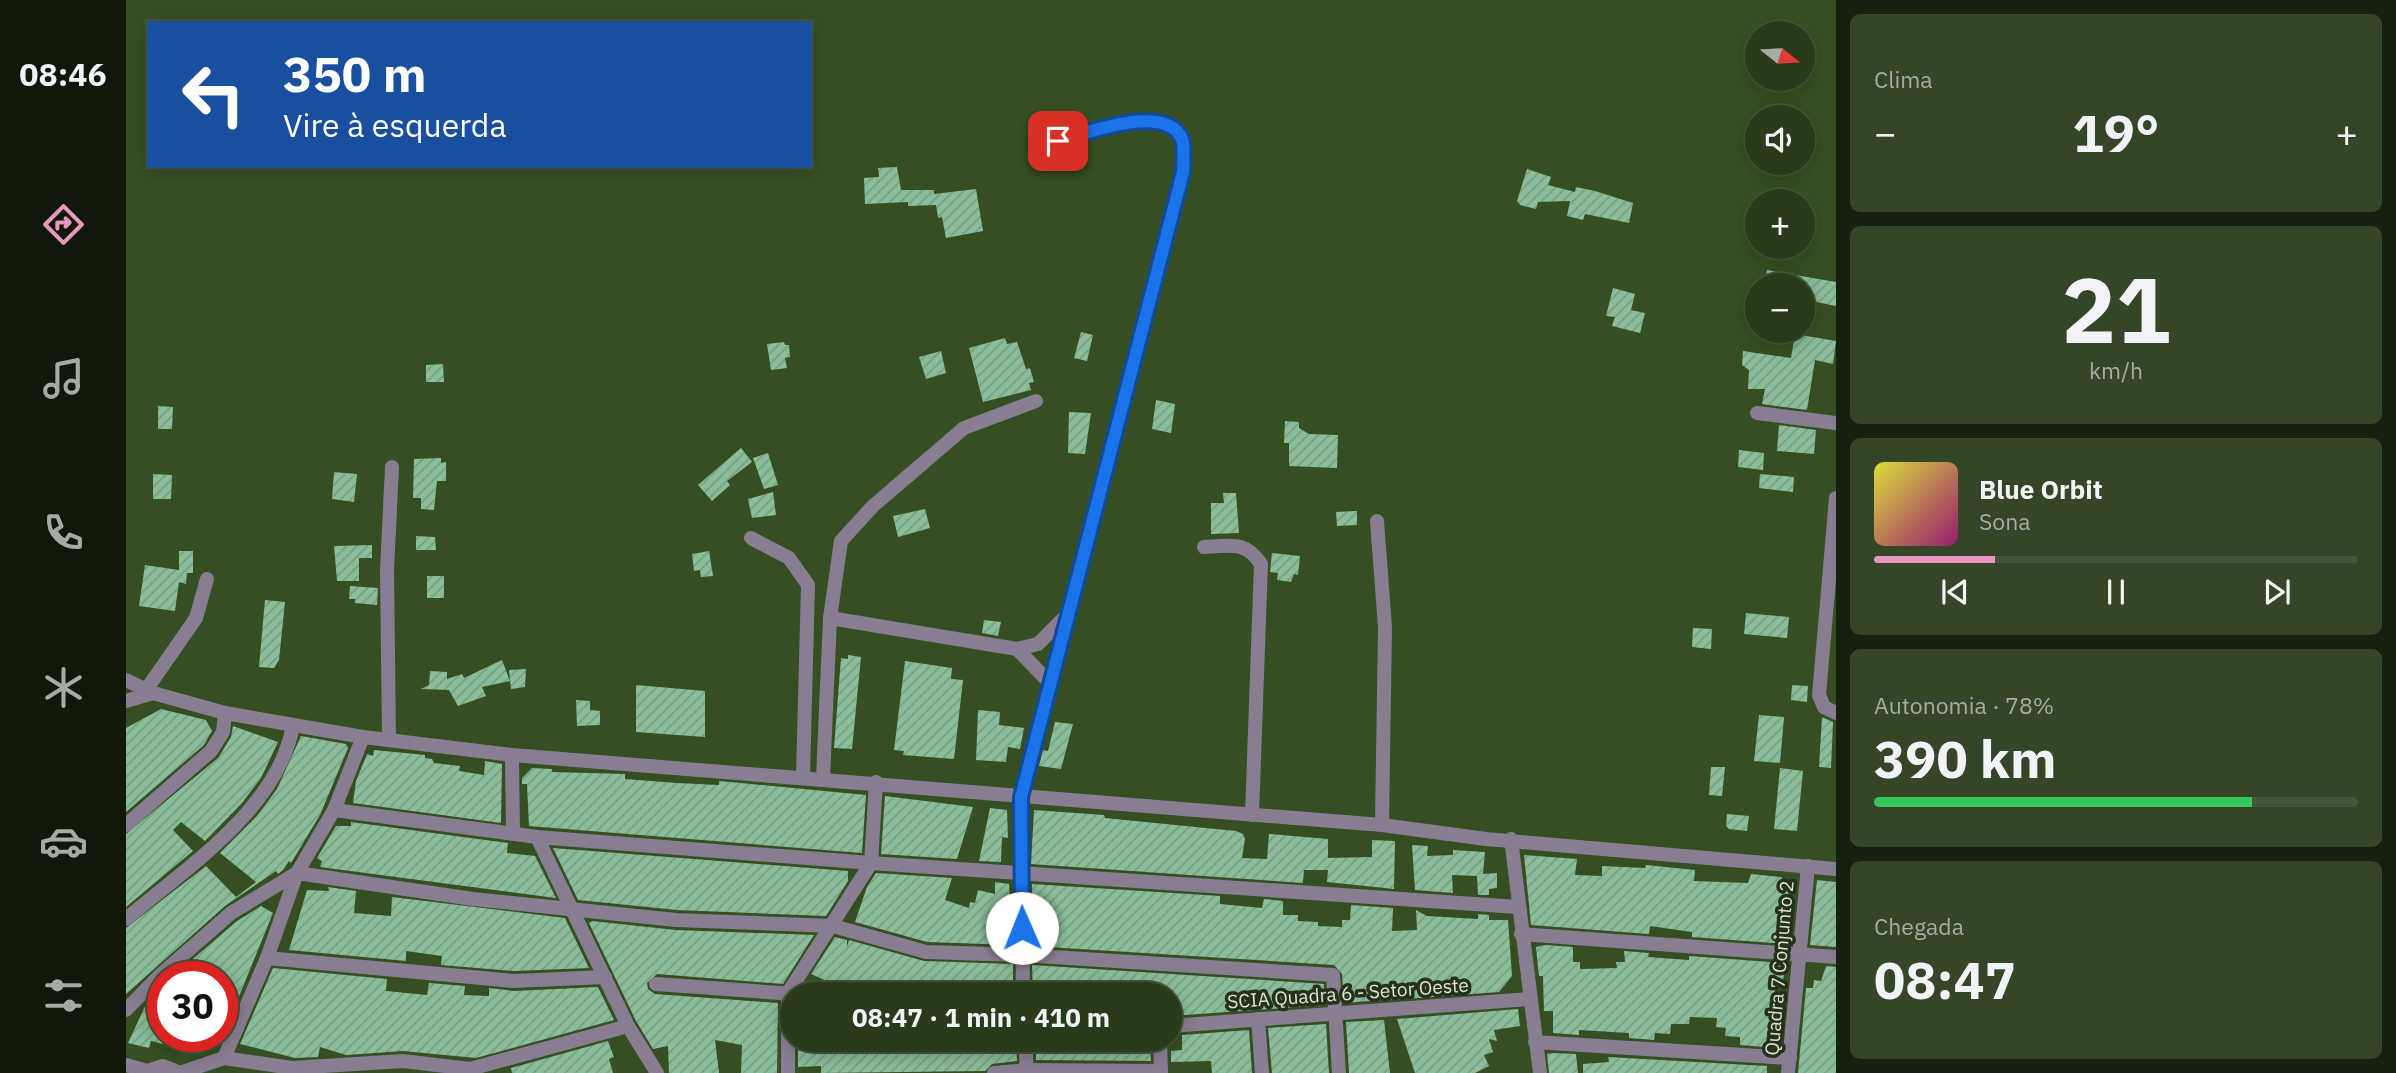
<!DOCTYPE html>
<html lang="pt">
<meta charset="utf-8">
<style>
:root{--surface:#283b1a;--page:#344627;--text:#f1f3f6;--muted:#a5ada2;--line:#445539;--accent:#e797bd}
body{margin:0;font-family:"IBM Plex Sans",sans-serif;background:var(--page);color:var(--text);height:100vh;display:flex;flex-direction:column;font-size:26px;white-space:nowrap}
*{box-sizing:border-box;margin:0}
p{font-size:23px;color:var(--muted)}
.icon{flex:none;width:38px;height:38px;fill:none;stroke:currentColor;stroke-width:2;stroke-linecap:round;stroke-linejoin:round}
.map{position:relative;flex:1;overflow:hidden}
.sheet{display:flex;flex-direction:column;gap:14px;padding:14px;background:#16200e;width:560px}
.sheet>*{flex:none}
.banner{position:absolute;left:21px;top:21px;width:665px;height:147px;border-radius:0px;box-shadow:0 4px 18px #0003,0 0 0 2px var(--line);background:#1a4fa0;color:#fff;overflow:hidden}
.needle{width:46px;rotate:108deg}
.controls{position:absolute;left:1619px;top:21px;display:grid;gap:14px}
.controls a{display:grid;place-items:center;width:70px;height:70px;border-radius:50%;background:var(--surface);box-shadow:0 4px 18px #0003,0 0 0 2px var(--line);font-size:35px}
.speed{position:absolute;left:21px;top:961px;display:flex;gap:14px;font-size:35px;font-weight:700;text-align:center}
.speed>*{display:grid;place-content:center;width:91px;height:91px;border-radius:50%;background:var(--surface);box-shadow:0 4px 18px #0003,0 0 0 2px var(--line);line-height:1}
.speed .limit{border:10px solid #d22;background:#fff;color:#111}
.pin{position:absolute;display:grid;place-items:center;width:60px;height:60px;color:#fff;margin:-30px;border-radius:14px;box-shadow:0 4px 10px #0006}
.me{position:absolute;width:77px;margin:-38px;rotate:359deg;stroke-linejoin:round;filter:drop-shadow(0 0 5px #0008)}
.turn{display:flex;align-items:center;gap:24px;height:147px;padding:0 21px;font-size:32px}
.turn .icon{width:91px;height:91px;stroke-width:2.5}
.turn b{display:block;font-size:49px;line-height:60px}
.big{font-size:52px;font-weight:700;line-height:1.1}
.sheet .tile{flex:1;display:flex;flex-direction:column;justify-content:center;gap:10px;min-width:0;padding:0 24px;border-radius:10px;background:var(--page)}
.sheet .dial{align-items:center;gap:0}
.dial b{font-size:91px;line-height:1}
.song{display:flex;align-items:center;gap:21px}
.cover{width:84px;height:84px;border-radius:10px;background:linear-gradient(135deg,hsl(60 70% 55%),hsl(320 70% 35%))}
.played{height:7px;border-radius:4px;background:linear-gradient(90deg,var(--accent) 25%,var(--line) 25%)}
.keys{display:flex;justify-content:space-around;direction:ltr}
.heat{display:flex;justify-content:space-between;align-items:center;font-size:38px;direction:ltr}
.charge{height:10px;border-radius:5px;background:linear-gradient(90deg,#34c759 78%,var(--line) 0)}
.trip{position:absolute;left:654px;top:982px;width:402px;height:70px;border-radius:35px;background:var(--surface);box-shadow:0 4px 18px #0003,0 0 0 2px var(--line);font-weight:700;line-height:70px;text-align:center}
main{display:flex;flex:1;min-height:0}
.tabs{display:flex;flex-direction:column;width:126px;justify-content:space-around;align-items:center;background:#10180a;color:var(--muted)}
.tabs .icon{width:49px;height:49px}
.tabs .active{color:var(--accent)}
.tabs b{font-size:32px;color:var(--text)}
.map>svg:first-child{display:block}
.building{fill:url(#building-hatch)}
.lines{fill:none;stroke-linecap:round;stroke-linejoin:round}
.minor{stroke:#897d91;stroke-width:14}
.tertiary{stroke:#897d91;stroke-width:14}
.route-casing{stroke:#114b97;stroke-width:18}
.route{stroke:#1a73e8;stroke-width:12}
.labels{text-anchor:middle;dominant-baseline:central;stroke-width:7;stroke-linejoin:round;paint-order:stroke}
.street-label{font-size:19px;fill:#d8e7ce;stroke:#25301d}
</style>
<main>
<nav class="tabs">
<b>08:46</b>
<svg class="icon active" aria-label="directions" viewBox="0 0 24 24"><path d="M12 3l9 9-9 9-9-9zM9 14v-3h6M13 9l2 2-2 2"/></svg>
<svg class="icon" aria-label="music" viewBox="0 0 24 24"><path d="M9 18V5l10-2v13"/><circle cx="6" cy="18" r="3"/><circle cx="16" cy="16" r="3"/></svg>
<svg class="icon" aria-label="phone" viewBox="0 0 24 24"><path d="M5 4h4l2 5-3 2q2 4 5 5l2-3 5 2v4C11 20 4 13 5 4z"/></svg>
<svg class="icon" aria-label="climate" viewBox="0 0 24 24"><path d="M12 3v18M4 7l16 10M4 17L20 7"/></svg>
<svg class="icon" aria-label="car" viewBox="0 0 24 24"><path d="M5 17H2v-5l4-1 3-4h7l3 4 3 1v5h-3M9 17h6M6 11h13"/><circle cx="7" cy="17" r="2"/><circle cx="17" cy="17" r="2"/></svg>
<svg class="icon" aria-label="filters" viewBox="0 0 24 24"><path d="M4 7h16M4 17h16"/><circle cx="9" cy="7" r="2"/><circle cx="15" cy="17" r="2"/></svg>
</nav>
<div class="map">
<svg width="1710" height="1073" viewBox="0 0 1710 1073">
<defs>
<pattern id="building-hatch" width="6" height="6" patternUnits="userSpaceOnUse" patternTransform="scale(1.75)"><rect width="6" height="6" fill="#8abd99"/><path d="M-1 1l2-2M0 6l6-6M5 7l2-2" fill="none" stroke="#789f82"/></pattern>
</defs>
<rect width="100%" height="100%" fill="#364f22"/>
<!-- building -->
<g class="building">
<path d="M771 167 775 190H808V194L850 189 857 231 820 238 816 217 812 218 810 205 782 206V202L739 204 738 178 753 177 752 168Z"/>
<path d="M1401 169 1425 177 1422 185 1449 192 1450 187 1469 191 1507 203 1503 223 1459 214 1457 220 1441 216 1444 201 1412 202 1410 209 1394 205 1391 201Z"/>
<path d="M1641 270 1710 282V306L1676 299V285H1639Z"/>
<path d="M1487 288 1509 294 1505 310 1519 313 1514 333 1486 326 1489 317 1480 316Z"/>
<path d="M955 332 967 335 961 361 948 358Z"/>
<path d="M1669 334 1710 341 1707 364 1689 360 1681 410 1636 404 1639 389H1622L1623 370 1616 365 1617 351 1665 358Z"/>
<path d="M879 338 881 344 891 342 900 369 904 368 908 382 903 383 905 390 857 402 843 348Z"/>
<path d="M658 342 659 345H663L664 357 659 358 661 368 645 370 641 344Z"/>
<path d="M815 351 820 373 800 379 793 357Z"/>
<path d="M317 364 318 382H300V365Z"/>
<path d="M1030 400 1049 404 1045 433 1026 429Z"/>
<path d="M32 406 47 407 46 429H32Z"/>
<path d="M943 412 965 413 959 454 942 453Z"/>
<path d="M1159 421 1173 422V428L1183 434 1212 435 1211 468 1163 466V443H1158Z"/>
<path d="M1653 425 1690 430 1688 454 1651 451Z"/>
<path d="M615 448 626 462 601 481 604 485 586 501 572 485Z"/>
<path d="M1613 450 1638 453 1637 470 1612 467Z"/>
<path d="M642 453 652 485 638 489 627 458Z"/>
<path d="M315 458V463L320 462V481H311L308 510 295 509V498H287L288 459Z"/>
<path d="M208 472 231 474 228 502 206 499Z"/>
<path d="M27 474 46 475 45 499H27Z"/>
<path d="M1634 474 1668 477 1667 492 1633 488Z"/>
<path d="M647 492 650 515 626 518 622 499Z"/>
<path d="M1097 493H1110L1113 533 1085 534V503H1098Z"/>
<path d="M799 509 804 528 772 537 767 516Z"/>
<path d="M1231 511V525L1211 526 1210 512Z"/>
<path d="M290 536 309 537 310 550H290Z"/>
<path d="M246 545V558H233V581H211L208 546Z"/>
<path d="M53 551H67V573H61L60 584 53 582 49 611 13 606 19 565 53 570Z"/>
<path d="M583 551 587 576 575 577 574 570 568 571 566 554Z"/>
<path d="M1146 553 1174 556 1172 575 1168 574 1165 582 1151 580 1152 573 1144 572Z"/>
<rect x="301" y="576" width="17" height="22"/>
<path d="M224 586 252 588 251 605 229 603V599H223Z"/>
<path d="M139 600 159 602 153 660 148 668 133 667Z"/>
<path d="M1620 613 1663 617 1661 638 1618 634Z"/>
<path d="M858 620 875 622 872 636 856 633Z"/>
<path d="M1567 628 1586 629 1585 649 1566 647Z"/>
<path d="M722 655 735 657 726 749 708 748 715 658 722 659Z"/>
<path d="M376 660 384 681 356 687 360 696 332 706 323 690 295 689 303 685 304 671 321 672V679L336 674 338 678Z"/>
<path d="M779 661 826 668 825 679 837 680 828 759 777 755 778 751 768 750Z"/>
<path d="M400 669 399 687 385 689 383 670Z"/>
<path d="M510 685 579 691V737L510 732Z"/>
<path d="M1666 685 1682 686 1681 702 1665 700Z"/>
<path d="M450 700 464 701V710L474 711V725L451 726Z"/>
<path d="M35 709 80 720 86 731 78 745 0 812V728Z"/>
<path d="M852 710 874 712 873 725 898 728 894 749 882 747 880 762 850 760Z"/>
<path d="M1633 715 1658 717 1654 763 1628 761Z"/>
<path d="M1696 717 1707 722 1705 768 1693 767Z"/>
<path d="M929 722 947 724 935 769 913 766 917 750 922 751Z"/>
<path d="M107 726 152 742 135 778 116 803 79 841 55 822 47 830 67 851 0 907V834L92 758 105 737Z"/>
<path d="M175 736 220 744 222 748 194 815 165 863 163 861 157 870 152 874 150 871 99 906 0 994V928L80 866 110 897 130 882 94 853 131 816 151 789Z"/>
<path d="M248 750 299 755V758L306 759 308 763 334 766 333 771 358 775 359 761 376 764 375 823 227 803 230 781 241 754 247 756Z"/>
<path d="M1585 767H1599L1596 796 1583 795Z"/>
<path d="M406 768 426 769V772L499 774V779L551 783 593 785V781L740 795 736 853 403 826 401 784H396V778Z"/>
<path d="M1654 768 1677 771 1671 831 1648 829Z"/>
<path d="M759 796 847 807 831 859 755 854Z"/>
<path d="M864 808 881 810 882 838 876 837 875 862 853 861Z"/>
<path d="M908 810 978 815 979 818 1110 831 1117 834 1119 839 1116 858 1141 859 1143 834 1202 839V858L1246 857V840L1269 841 1268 889 1201 882 1202 870H1178L1177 883 905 864Z"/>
<path d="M1601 814 1623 816 1621 831 1603 829 1600 826Z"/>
<path d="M225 822 382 843 381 853 409 856 430 898 194 867 196 861 191 858 210 826H225Z"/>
<path d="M1286 845 1302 846 1301 856 1327 855V850L1359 852 1357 874 1371 873V888L1363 889V895H1352L1351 876 1326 875 1327 893 1289 890Z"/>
<path d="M427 848 722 871V881L700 916 551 910 452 900Z"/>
<path d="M1398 855 1451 859 1449 875 1476 876V866L1519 868 1520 865 1569 870 1568 881 1622 883 1625 874 1655 877 1663 886 1660 944 1566 937V932L1524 926 1523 934 1405 925Z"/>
<path d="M750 873 826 878 819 900 843 908 844 902 849 903 852 890 869 894V882L883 884 887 945 801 942 729 922 741 887Z"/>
<path d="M1691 880 1710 882V947L1684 945Z"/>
<path d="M906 884 1094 896V904L1136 908 1138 899 1157 901V915H1172V921L1192 922V926L1216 927V920H1224L1225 905 1267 908 1266 931 1291 930 1290 910 1301 916 1352 919V914L1363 915V920H1382L1386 976 1373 992 1265 1000 1261 988 1254 989 1256 1000 1218 1003 1216 974 1208 965 906 946Z"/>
<path d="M202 887 230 891 228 913 265 916 266 897 439 918 463 968 388 971 315 965 316 956 280 951V961L163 950 181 890 203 891Z"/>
<path d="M135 906 147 913 96 1038V976H47L111 921Z"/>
<path d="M466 921 550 930 688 935 657 984 531 974 521 983 522 989 529 994 652 1003 651 1073H615L616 1045 589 1040 593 1073H543L542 1046 527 1049 510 1021 463 923Z"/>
<path d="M709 937 721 940V947L723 940 798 961 887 964V994H712L714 987 685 974Z"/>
<path d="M1419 945 1447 947V962H1454V969L1491 968 1490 962H1499L1498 951 1523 953 1522 957 1563 960V956L1659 963 1657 983H1650L1648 1000V1015L1658 1016 1651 1048 1614 1045V1037L1599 1036 1600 1028 1590 1027 1591 1018 1564 1017 1563 1024H1545L1544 1034 1529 1033 1528 1040 1503 1038V1033L1453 1030V1035L1427 1033V1011H1418L1417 976H1413L1412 968 1410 947Z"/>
<path d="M906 965 1198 984 1199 1005 1045 1016V994H907Z"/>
<path d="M1700 966 1710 967V1073H1672L1680 988H1687L1688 980 1695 981Z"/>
<path d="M147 968 261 979 260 991 301 995 303 983 339 986 338 995 363 996V988L388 991 472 987 488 1020 350 1058 277 1051 220 1055 194 1047 192 1057 169 1058 114 1044Z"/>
<path d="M37 986V1044L25 1041 23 1048 2 1043 21 1002Z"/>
<path d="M1392 1009 1394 1026 1368 1030 1371 1041 1363 1039 1367 1052 1358 1055 1363 1066 1349 1073H1289L1271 1019Z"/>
<path d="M1258 1020 1264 1073H1223L1220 1022Z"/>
<path d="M1200 1024 1203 1073H1146L1142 1028Z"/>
<path d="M1123 1030 1126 1073H1086L1085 1061 1045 1062V1051L1056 1050V1035Z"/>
<path d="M672 1040H866L890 1044 891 1061 866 1064 859 1071 695 1073V1066L672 1067Z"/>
<path d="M1024 1040 1025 1061 910 1060V1041Z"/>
<path d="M482 1041 488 1057 483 1059 487 1073H386L385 1068Z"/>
<path d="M1427 1053 1450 1054 1452 1073H1423L1421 1054Z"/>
<path d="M1482 1057 1641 1066V1073H1457V1064L1483 1062Z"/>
</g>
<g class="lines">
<!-- minor -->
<g class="minor">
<path d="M1631 413 1710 423"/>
<path d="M1710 498 1693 695 1698 707 1710 713"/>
<path d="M1251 521 1259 627 1256 825"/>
<path d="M625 538 663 558 682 585 677 776"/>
<path d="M1078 547C1104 546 1119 540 1135 564L1126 815"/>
<path d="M704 618 891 649 924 683"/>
<path d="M891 649 912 644 940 616"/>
<path d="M20 690 70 618 81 579"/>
<path d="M263 740 261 570 266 467"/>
<path d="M386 755 387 833"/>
<path d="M697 778 704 618 715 541 747 506 838 428 910 401"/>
<path d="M208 810 411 837 745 863 1392 907"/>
<path d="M0 825 85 751 97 732 99 713"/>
<path d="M411 837 502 1026 531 1073"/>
<path d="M1385 839 1414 1073"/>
<path d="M0 919C60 868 153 808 167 725"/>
<path d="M1395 934 1710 957"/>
<path d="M141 958 388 981 479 977"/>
<path d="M530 984 668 994"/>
<path d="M897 994 895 797 1057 172C1057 162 1059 147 1056 139 1040 102 961 133 932 140"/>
<path d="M0 1010 32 977 105 913 171 873 347 899 550 920 707 926 800 952 896 955 1207 975 1213 1073"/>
<path d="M1132 1019 1136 1073"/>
<path d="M1045 1026 1402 999"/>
<path d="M899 1040 901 1073"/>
<path d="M1034 1040 1035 1073"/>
<path d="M1409 1042 1664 1058"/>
<path d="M98 1058 141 958 171 873 208 810 237 737"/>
<path d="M166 1068 277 1061 344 1069 502 1026"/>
<path d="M662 1073V993L745 863 750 782"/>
<path d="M868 1073 901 1070 1035 1071"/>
<path d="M1662 1073 1682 866"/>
</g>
<!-- tertiary -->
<g class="tertiary">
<path d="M0 680 27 693 99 713 237 737 386 755 1256 825 1360 839 1710 869"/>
<path d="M0 701 27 693"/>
<path d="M0 1065 18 1070"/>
<path d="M15 1073 37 1066 55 1073"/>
<path d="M54 1073 98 1058 166 1068 171 1073"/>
</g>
</g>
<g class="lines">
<!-- route casing -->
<g class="route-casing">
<path id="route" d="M896 928 895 797 1057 172C1057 162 1059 147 1056 139 1040 102 961 133 932 141"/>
</g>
<!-- route -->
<use href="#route" class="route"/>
</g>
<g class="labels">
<!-- street labels -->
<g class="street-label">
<text transform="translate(1653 968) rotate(-85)">Quadra 7 Conjunto 2</text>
<text transform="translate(1222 993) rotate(-4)">SCIA Quadra 6 - Setor Oeste</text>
</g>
</g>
</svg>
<div class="controls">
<a><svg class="needle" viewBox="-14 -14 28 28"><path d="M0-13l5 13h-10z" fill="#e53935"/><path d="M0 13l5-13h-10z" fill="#a5ada2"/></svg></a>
<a><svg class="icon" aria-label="sound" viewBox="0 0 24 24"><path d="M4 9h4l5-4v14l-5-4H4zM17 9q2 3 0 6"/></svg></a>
<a>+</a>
<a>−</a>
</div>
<div class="speed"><div class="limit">30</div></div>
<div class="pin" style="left:932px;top:141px;background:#d93025"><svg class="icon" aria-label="arrive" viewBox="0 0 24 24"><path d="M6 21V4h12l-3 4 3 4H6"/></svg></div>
<svg class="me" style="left:896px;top:928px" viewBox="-20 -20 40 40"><circle r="19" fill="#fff"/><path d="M0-13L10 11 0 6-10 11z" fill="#1a73e8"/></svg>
<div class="trip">08:47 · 1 min · 410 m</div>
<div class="banner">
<div class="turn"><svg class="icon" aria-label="left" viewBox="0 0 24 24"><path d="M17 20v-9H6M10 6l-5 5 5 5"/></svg><div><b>350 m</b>Vire à esquerda</div></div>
</div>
</div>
<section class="sheet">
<div class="tile"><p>Clima</p>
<div class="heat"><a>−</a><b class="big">19°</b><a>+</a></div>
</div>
<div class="tile dial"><b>21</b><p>km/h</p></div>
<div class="tile">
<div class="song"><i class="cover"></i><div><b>Blue Orbit</b><p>Sona</p></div></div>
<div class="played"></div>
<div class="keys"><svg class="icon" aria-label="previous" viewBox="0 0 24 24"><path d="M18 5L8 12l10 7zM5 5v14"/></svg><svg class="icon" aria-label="pause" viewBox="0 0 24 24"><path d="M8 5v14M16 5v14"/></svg><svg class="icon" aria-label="next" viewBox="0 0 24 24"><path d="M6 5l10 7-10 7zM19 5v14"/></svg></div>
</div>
<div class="tile"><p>Autonomia · 78%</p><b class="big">390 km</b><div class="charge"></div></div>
<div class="tile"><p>Chegada</p><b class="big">08:47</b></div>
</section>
</main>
